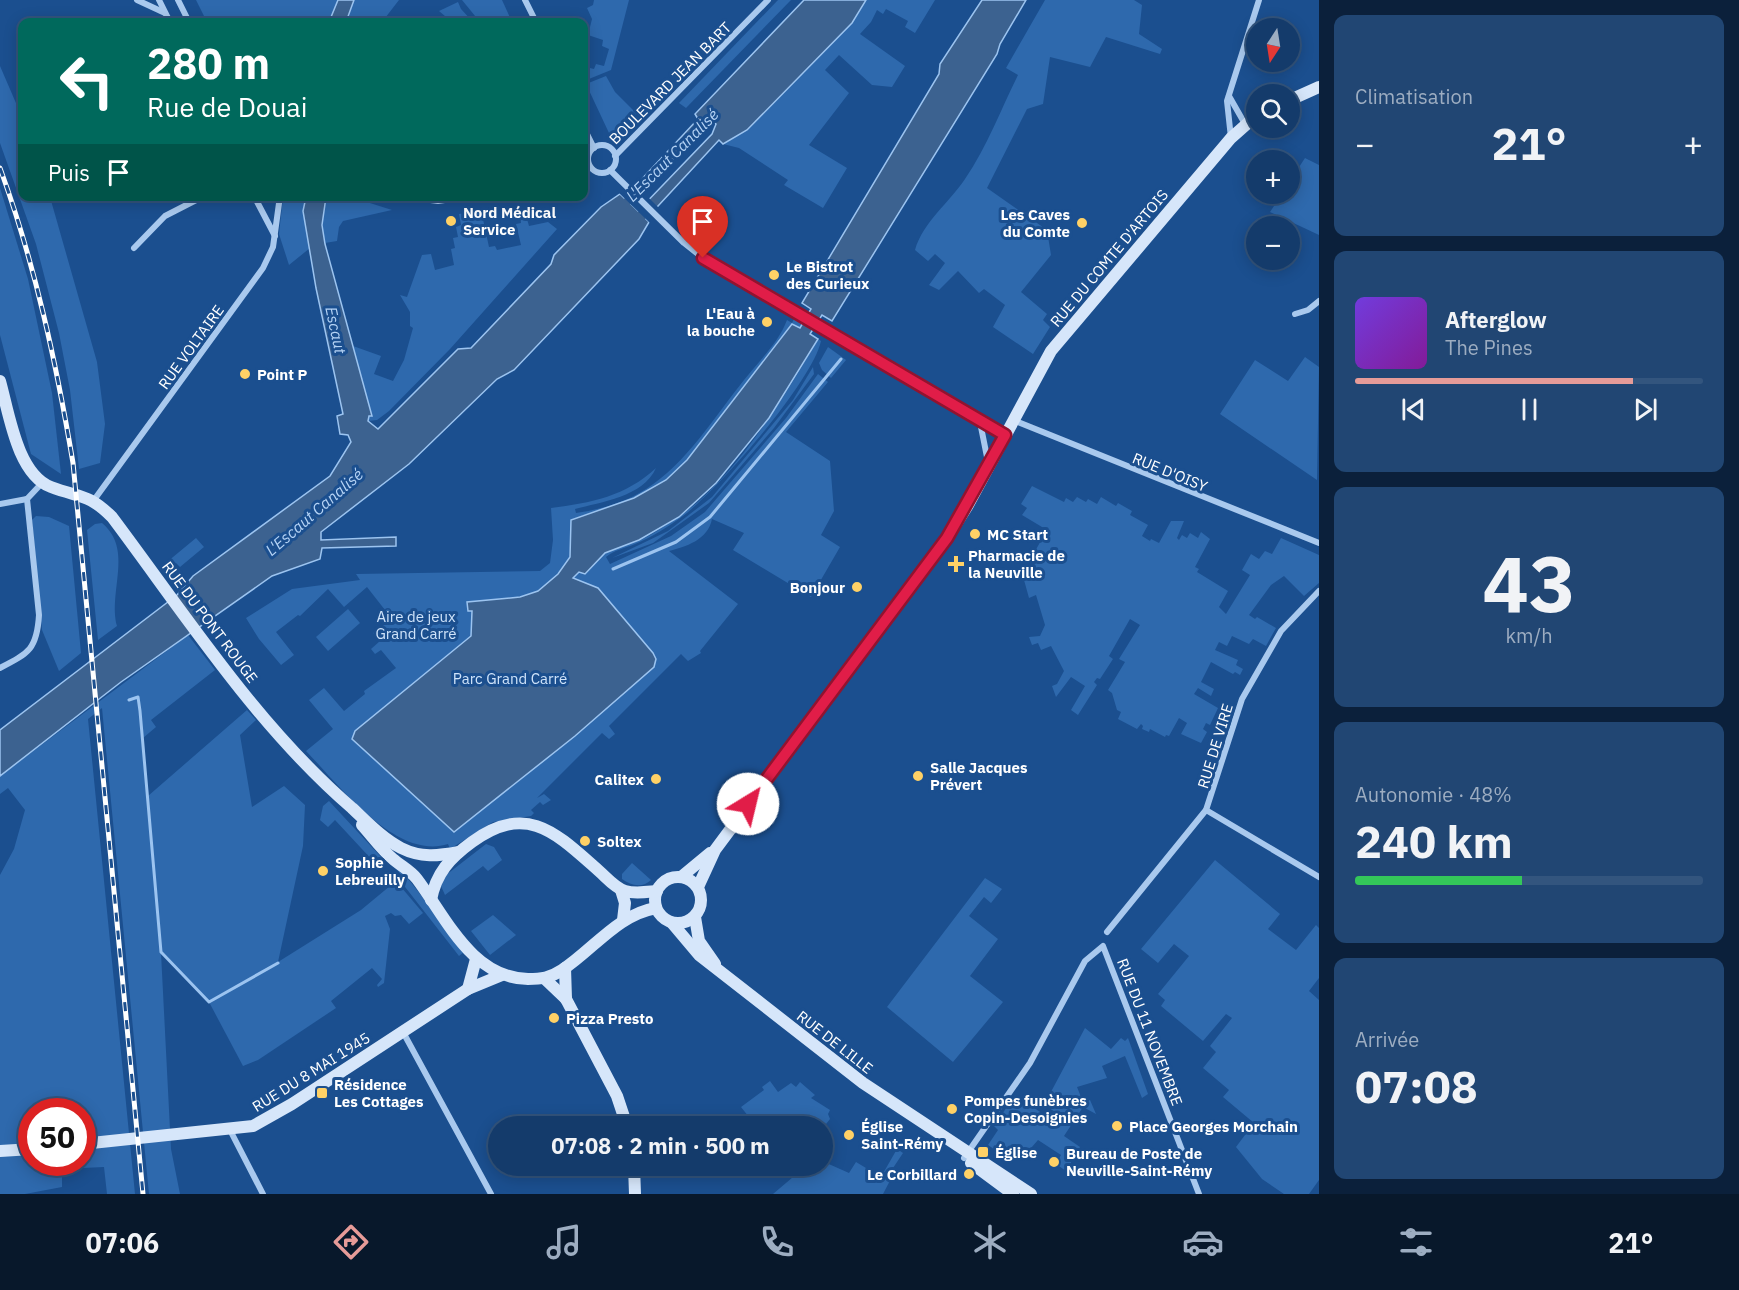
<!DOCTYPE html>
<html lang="fr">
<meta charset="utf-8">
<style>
:root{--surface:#143b6b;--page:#214673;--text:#f1f3f6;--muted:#9dadc1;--line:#33557e;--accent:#e69b98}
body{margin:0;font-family:"IBM Plex Sans",sans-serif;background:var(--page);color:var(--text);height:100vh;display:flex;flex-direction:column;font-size:22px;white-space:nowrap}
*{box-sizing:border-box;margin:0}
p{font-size:20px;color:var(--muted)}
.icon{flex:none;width:33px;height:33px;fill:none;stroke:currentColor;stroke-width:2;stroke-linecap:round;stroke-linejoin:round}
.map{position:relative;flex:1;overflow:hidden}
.panel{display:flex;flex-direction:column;gap:15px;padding:15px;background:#0b203b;width:420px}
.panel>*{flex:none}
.top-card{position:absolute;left:18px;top:18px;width:570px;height:183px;border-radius:12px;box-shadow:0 3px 15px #0003,0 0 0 2px var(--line);background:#00695c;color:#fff;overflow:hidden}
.needle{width:39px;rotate:192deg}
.buttons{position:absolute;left:1246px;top:18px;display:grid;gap:12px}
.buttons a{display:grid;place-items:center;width:54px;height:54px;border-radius:50%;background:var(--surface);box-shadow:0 3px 15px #0003,0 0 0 2px var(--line);font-size:30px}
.speed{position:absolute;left:18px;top:1098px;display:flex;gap:12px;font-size:30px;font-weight:700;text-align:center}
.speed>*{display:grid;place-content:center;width:78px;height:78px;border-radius:50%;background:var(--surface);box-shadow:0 3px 15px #0003,0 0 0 2px var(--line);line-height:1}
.speed .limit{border:9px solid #d22;background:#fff;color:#111}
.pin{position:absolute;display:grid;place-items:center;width:51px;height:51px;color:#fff;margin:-62px -26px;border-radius:50% 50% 50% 0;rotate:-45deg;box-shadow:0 0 6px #0007}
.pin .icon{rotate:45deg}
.me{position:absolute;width:66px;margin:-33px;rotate:36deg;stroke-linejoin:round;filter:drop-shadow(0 0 4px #0008)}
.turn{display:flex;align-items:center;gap:21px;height:126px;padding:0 30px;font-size:27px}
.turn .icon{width:78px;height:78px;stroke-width:2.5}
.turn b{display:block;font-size:42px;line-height:51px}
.then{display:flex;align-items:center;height:57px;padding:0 30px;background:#0003;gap:12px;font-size:22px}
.big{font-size:45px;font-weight:800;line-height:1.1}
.panel .card{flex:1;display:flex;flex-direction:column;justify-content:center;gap:9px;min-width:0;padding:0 21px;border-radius:12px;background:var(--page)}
.panel .dial{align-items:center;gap:0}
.dial b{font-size:78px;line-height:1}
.song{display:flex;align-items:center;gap:18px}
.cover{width:72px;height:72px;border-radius:9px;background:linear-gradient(135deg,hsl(260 70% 55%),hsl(290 70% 35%))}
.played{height:6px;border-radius:3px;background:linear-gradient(90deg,var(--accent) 80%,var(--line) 80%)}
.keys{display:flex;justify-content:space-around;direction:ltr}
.heat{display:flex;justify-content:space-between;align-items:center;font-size:33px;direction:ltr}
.charge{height:9px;border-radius:4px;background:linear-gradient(90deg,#34c759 48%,var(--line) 0)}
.trip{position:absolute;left:488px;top:1116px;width:345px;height:60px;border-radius:30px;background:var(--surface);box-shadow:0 3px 15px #0003,0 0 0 2px var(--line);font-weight:800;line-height:60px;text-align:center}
.dock{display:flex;height:96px;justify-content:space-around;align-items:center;background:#08182b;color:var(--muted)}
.dock .icon{width:42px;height:42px}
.dock .current{color:var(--accent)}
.dock b{font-size:27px;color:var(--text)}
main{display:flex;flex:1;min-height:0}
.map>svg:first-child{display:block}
.green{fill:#2e69ad;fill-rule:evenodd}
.water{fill:#3c6290;stroke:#9cc4f0;stroke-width:1.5;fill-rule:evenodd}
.pier{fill:#1b4f8f}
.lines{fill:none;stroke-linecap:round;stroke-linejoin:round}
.stream{stroke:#9cc4f0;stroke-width:3}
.street{stroke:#a9c9ee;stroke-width:6}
.secondary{stroke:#d6e6fa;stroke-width:12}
.rail-casing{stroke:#fff;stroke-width:5}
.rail{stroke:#1b4f8f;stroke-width:3;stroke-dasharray:9;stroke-linecap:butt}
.route-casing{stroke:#92132f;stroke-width:15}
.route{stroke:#e11d48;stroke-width:10}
.poi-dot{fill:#ffd166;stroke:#1b4f8f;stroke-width:2}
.labels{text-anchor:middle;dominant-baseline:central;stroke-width:6;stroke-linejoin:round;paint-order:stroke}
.street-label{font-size:15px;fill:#fff;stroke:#1b4f8f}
.poi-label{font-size:15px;font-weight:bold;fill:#fff;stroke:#1b4f8f;text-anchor:start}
.park-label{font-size:15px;fill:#cfe3fa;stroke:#1b4f8f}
.water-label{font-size:16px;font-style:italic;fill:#b5d3f5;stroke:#1b4f8f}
</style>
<main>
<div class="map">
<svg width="1319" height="1194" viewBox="0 0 1319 1194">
<rect width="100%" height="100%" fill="#1b4f8f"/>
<!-- green -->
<g class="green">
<path d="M196 0H399L382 22H317L316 18 304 16 303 22H207Z"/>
<path d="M462 0H502L512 22H480Z"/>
<path d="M594 0H629L611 70 584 81V59L588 61 586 67 594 69 596 64 604 66 609 49 602 46 603 40 588 35 592 19 587 8 593 5Z"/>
<path d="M778 0H791L686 108 679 103Z"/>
<path d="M866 0H935L915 33 905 27 908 21 886 9 883 14 877 10 871 22 860 34 905 66 892 87 872 85 839 55 825 70 849 93 809 145 847 168 823 208 784 185 788 180 739 148 723 144 747 130 852 23Z"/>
<path d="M1045 0H1134L1142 5 1139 34 1162 49 1160 54 1106 37 1090 67 1050 57 1043 104 1027 109 987 188 1047 230 1051 255 1021 292 1047 314 1043 320 1050 327 1033 354 993 327 1005 305 984 289 979 293 958 271 939 290 929 285 945 263 935 254 928 261 915 250C923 222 949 203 965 179 987 147 1001 109 1018 75L1006 68Z"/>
<path d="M458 2 461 9 473 22H452L439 11Z"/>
<path d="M0 66 22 117V196L50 197 97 362 105 424 100 463 79 469 70 390 59 333 36 244 0 143Z"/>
<path d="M606 76 615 92 637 114 617 134 609 133 586 84Z"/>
<path d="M1305 158 1319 165V235L1270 212 1282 194H1290V181Z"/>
<path d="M0 188 28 279 52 393 61 474 31 454 0 335Z"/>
<path d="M283 197H306L303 211 310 248 289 265 279 234Z"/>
<path d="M326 197H351L392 210 343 221 339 227 337 241 325 243 322 225Z"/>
<path d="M481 210 489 247 495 246 497 250 521 245 516 224 521 223 520 213 525 212 529 226 548 222 557 229 450 349 389 411 377 420 368 421 369 415 353 346 381 356 374 374 393 381 404 360 413 328 410 326V312L400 295 407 297 422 255 431 254 435 270 454 265 451 249 455 248 453 238 458 237 456 227 461 225 459 214Z"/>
<path d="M794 319 802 324 800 328 792 324 687 460 666 480 634 498 592 515H582L604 554C614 548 624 546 633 543 648 538 663 527 677 518 732 482 785 397 818 339L821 341C812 382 718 490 683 516 668 527 652 537 635 544 625 548 615 550 606 557L610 564 671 536 705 512 786 418 818 374 828 382 786 432 830 461 834 511 821 535 840 547 811 597 733 550 744 533 712 519C708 540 685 547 669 551L738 604 700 651 701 653 688 661 681 654 609 726 615 734 609 739 602 733 537 798 544 794 551 800 543 805 540 802 531 810 534 813 531 816 493 822 450 849 448 844C396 861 338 784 306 751L333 729 309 700 324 688 344 711 365 694 364 691 396 668 381 650 375 654 371 649 380 641 373 633 392 619 367 587 344 607 328 589 300 616 298 615 276 632 294 655 281 665 259 639 246 618 292 589 360 580 356 574 540 571 550 563 553 540 551 508C591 503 626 496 656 468 643 497 601 502 575 509L576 513C599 510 626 502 646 489 686 464 715 416 744 380 759 361 779 342 787 320L792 323Z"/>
<path d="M828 347 846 360 831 378 822 370 819 363Z"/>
<path d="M1305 357 1319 367 1317 480 1220 414 1255 360 1288 381Z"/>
<path d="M813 367 814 374 774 428 709 503 653 543 612 558 668 531 712 497 793 400Z"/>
<path d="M1032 486 1064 502 1066 498 1073 502 1077 497 1086 502 1088 499 1097 504 1101 497 1116 506 1118 503 1132 511 1130 515 1148 525 1142 536 1150 541 1151 539 1159 543 1171 521H1184L1177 538 1179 540 1182 535 1187 538 1190 533 1198 538 1201 532 1210 539 1195 567 1199 569 1197 572 1228 591 1219 607 1226 614 1250 575 1242 570 1251 554 1259 559 1265 551 1272 554 1281 538 1319 555V583L1304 596 1284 576 1271 585 1249 615 1255 619 1257 617 1276 628 1266 646 1253 639 1249 644 1232 636 1227 646 1219 642 1215 650 1238 660 1236 665 1243 669 1240 675 1235 672 1233 674 1211 662 1201 682 1214 689 1211 696 1198 688 1194 694 1218 708 1210 725 1206 723 1203 729 1207 732 1201 743 1181 734 1187 723 1179 718 1169 736 1166 735 1165 737 1150 729 1149 732 1142 729 1143 726 1141 724 1137 729 1118 719 1121 712 1117 710 1112 693 1108 690 1125 662 1119 659 1140 625 1130 619 1109 656 1113 659 1100 679 1097 678 1094 682 1097 685 1078 715 1071 710 1085 686 1071 677 1056 697 1052 686 1057 684 1064 671 1051 646 1041 650 1038 643 1032 645 1029 637 1040 636 1045 625 1036 595 1029 598 1024 580 1037 576 1034 565 1039 556 1034 553 1047 530 1022 515 1027 508 1021 504Z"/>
<path d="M36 516 49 517 69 526 81 653 59 671 42 630 32 520Z"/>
<path d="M102 523C134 550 108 591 117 626L98 640 87 530 95 524Z"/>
<path d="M196 538 204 547 180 567 176 563 171 567 167 562Z"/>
<path d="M348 609 360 623 328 651 316 637Z"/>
<path d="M188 635 215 670 151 720 156 727 143 738 148 796 247 710 256 720 240 735 252 807 284 786 305 805 303 846 278 962 361 910 396 881 423 913 409 924 401 915 395 916 391 913 385 916 390 929 384 983 378 987 377 985 382 979 372 968 331 1001 336 1008 258 1060 243 1066 209 1002 161 953 171 1149 180 1194H149L102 708 88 719 135 1194H107L104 1167 62 1169V1187L25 1194H0V875L14 849 25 810 8 788 0 794V776ZM32 1112H82V1162H32Z"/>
<path d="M329 801 382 858 383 865 379 869 367 871 374 862 335 820 328 827 320 820 323 806Z"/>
<path d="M486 844 494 847 502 860 488 871 483 866 445 895 441 886 446 875Z"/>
<path d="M1215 860 1280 914 1268 929 1296 950 1316 925 1319 928V978L1309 991 1319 1000V1180L1309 1194H1284L1262 1179 1236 1147 1254 1123 1223 1097 1229 1090 1203 1068 1216 1052 1210 1046 1232 1018 1226 1014 1203 1041 1161 1006 1165 1000 1158 994 1189 956 1174 944 1158 963 1141 949Z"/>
<path d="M632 863 651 880C643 888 631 886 622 879V874Z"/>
<path d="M396 865C421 892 440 923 464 952L459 956 402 883V876L394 866Z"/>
<path d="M985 878 1002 889 991 903 984 897 969 916 998 939 970 976 1003 1002 953 1062 887 1007Z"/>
<path d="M493 915 516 935 490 955 471 931Z"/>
<path d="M1085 1028 1111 1049 1121 1038 1125 1041 1128 1038 1148 1094 1142 1098 1125 1056 1102 1066 1107 1078 1077 1087 1083 1102 1090 1100 1096 1114 1083 1107 1064 1136 1080 1147 1066 1171 1056 1164 1061 1155 1038 1140 1025 1155 1019 1151 1011 1161 988 1145 998 1130 994 1126 1015 1095 1052 1120 1057 1113 1044 1105Z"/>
<path d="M770 1081 778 1092 791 1083 796 1087 800 1082 815 1095 811 1098 830 1110 828 1114 830 1119 822 1129V1126H756L741 1107 764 1090 762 1087Z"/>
<path d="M897 1149 903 1153 893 1168 894 1173 883 1194H773L806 1166H822V1161L849 1173 856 1162 881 1177Z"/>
</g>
<!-- water -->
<g class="water">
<path d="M338 0H354L346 22H329Z"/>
<path d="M804 0H866L852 23 747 130 723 144 719 140 646 219 649 222 639 239 514 370 497 379 409 464 321 532V540L396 537V546L322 548 320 559 272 576 121 682 0 776V730L177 595 193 576 330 476 351 442 348 435 340 434 337 416 343 414 316 288 303 211 306 197H326L322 225 325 244 372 416H369L368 421 378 429 458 349 471 348 551 264 554 255 601 207 620 194 624 198 698 119 695 114ZM713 122 716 124 712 134 638 211 631 204 704 126Z"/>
<path d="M982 0H1026L1000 44 997 54 832 321 822 315 810 334 818 339 769 418 716 483 679 517 639 540 605 553 585 574 579 572 573 578 598 588 653 653 656 659 654 667 575 736 454 832 352 739 355 731 471 636 472 611H468L467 602 520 597 538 591 558 574 570 557 571 520 634 498 666 480 687 460 792 324 800 328 811 309 802 303 939 74 940 64Z"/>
</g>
<!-- pier -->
<path class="pier" d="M633 184 644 194 635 204 637 207 648 197 659 208 650 219 651 224 618 192 624 194Z"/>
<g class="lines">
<!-- stream -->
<g class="stream">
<path d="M613 569 676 542 710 517 841 359"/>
<path d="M129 700 138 697 140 711 161 952 209 1002 278 963"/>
</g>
<!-- street -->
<g class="street">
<path d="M137 0 165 13"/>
<path d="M159 0 170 22"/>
<path d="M178 0 189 22"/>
<path d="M525 0 536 22"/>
<path d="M1229 96 1245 124"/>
<path d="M584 128 594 148"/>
<path d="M1231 138 1227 101 1259 0"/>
<circle cx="602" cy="159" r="14"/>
<path d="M615 156 768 0"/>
<path d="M610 170 684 243 703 258 1005 436"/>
<path d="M254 196 275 236"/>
<path d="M401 196 438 201 471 196"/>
<path d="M134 248 165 216 204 196"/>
<path d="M1295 314 1308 310 1319 301"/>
<path d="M1013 420 1319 543"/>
<path d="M980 422 988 462"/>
<path d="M94 500 263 268 273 247 280 196"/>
<path d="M0 504 27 499 42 483"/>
<path d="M0 668C29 653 37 649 39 615L27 499"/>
<path d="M1206 810 1319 877"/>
<path d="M1107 932 1206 810 1242 699 1281 631 1319 591"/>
<path d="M403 1032 491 1194"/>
<path d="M230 1130 263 1194"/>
<path d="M964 1158 1030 1063 1085 961 1103 946 1199 1194"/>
</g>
<!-- secondary -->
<g class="secondary">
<path d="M1290 100 1319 87"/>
<path d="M0 381C9 413 17 474 51 487 80 498 88 493 112 517 187 617 257 726 352 808 367 822 383 839 401 848 421 858 438 856 459 852"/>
<path d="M362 825C372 836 381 849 393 859 401 866 411 871 417 879 447 919 472 978 528 979 541 979 550 978 562 970 594 949 617 915 656 908"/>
<circle cx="678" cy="900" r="23"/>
<path d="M681 877 710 853"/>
<path d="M698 887 715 850 947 538 968 505 1051 351 1231 138 1257 115"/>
<path d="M621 890 625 903 623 920"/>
<path d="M431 900C436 873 450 858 472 842 527 802 556 833 599 871 606 877 615 888 625 891 635 894 646 892 657 891"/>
<path d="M695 917 699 941 715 964"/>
<path d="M672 923 699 955 863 1083 1031 1194"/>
<path d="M565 968 566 999"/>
<path d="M545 979 566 999 617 1096 627 1126"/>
<path d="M468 989 476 959"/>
<path d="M82 1144 253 1126 292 1104 468 989 502 975"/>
<path d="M0 1151 32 1149"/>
<path d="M971 1163 1013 1194"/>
<path d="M634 1166 635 1194"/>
</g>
<!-- rail casing -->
<g class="rail-casing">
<path id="rail" d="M0 168C35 264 56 362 73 463L143 1194"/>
</g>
<!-- rail -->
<use href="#rail" class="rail"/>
</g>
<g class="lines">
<!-- route casing -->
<g class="route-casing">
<path id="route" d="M703 258 1005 435 947 538 748 804"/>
</g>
<!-- route -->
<use href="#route" class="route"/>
</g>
<!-- markers -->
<g class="poi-dot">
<circle cx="451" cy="221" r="6"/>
<circle cx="1082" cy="223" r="6"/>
<circle cx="774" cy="275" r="6"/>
<circle cx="767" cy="322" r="6"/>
<circle cx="245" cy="374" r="6"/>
<circle cx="975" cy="534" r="6"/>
<path d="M953 555h6v6h6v6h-6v6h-6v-6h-6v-6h6z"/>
<circle cx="857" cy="587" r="6"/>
<circle cx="918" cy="776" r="6"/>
<circle cx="656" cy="779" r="6"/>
<circle cx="585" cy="841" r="6"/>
<circle cx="323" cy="871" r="6"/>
<circle cx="554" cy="1018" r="6"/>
<rect x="316" y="1087" width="12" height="12" rx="3"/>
<circle cx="952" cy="1109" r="6"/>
<circle cx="1117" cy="1126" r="6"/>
<circle cx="849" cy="1135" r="6"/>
<rect x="977" y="1146" width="12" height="12" rx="3"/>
<circle cx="1054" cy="1162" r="6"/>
<circle cx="969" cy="1174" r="6"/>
</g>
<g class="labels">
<!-- street labels -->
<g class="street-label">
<text transform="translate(670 83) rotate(-45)">BOULEVARD JEAN BART</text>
<text transform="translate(1109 258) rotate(-50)">RUE DU COMTE D'ARTOIS</text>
<text transform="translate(191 347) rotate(-54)">RUE VOLTAIRE</text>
<text transform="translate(1170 472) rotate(22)">RUE D'OISY</text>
<text transform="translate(210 622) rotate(53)">RUE DU PONT ROUGE</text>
<text transform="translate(1215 746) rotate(-73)">RUE DE VIRE</text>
<text transform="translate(1150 1032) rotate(69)">RUE DU 11 NOVEMBRE</text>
<text transform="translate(835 1042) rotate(38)">RUE DE LILLE</text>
<text transform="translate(311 1072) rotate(-32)">RUE DU 8 MAI 1945</text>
</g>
<!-- poi labels -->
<g class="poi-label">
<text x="463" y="212">Nord Médical<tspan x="463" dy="17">Service</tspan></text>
<text x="1070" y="214" text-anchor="end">Les Caves<tspan x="1070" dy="17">du Comte</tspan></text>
<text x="786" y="266">Le Bistrot<tspan x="786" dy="17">des Curieux</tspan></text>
<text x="755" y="313" text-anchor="end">L'Eau à<tspan x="755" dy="17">la bouche</tspan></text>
<text x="257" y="374">Point P</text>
<text x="987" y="534">MC Start</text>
<text x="968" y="555">Pharmacie de<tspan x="968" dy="17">la Neuville</tspan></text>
<text x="845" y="587" text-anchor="end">Bonjour</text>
<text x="930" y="767">Salle Jacques<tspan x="930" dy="17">Prévert</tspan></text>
<text x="644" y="779" text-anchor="end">Calitex</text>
<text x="597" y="841">Soltex</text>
<text x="335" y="862">Sophie<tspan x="335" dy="17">Lebreuilly</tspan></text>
<text x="566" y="1018">Pizza Presto</text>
<text x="334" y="1084">Résidence<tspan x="334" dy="17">Les Cottages</tspan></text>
<text x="964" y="1100">Pompes funèbres<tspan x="964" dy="17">Copin-Desoignies</tspan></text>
<text x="861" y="1126">Église<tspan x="861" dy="17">Saint-Rémy</tspan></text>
<text x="1129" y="1126">Place Georges Morchain</text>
<text x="995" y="1152">Église</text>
<text x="1066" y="1153">Bureau de Poste de<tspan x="1066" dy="17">Neuville-Saint-Rémy</tspan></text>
<text x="957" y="1174" text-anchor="end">Le Corbillard</text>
</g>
<!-- park labels -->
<g class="park-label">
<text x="416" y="616">Aire de jeux<tspan x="416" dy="17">Grand Carré</tspan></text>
<text x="510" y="678">Parc Grand Carré</text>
</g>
<!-- water labels -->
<g class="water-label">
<text transform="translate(672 155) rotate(-45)">L'Escaut Canalisé</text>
<text transform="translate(336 330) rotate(78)">Escaut</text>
<text transform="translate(314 512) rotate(-41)">L'Escaut Canalisé</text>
</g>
</g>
</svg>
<div class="buttons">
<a><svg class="needle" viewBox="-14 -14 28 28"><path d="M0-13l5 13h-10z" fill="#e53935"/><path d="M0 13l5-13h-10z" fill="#9dadc1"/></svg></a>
<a><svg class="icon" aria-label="search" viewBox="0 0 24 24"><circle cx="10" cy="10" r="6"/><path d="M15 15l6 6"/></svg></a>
<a>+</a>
<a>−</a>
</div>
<div class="speed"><div class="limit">50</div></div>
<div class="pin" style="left:703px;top:258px;background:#d93025"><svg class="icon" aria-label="arrive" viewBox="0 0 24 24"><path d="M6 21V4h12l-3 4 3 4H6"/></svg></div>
<svg class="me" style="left:748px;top:804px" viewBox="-20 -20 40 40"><circle r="19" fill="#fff"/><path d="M0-13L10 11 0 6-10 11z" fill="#e11d48"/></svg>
<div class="trip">07:08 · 2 min · 500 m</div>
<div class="top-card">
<div class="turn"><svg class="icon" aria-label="left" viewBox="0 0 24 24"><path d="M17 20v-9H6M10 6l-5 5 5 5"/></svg><div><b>280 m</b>Rue de Douai</div></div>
<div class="then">Puis<svg class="icon" aria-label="arrive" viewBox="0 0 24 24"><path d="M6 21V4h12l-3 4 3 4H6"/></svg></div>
</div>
</div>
<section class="panel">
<div class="card"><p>Climatisation</p>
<div class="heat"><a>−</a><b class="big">21°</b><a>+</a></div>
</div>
<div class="card">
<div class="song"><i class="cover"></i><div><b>Afterglow</b><p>The Pines</p></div></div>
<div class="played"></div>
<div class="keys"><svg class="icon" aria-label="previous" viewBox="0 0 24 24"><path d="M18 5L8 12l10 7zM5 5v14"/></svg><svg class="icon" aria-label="pause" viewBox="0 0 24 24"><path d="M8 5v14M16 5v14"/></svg><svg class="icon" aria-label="next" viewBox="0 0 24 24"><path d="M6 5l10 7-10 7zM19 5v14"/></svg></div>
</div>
<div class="card dial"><b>43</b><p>km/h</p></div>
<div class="card"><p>Autonomie · 48%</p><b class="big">240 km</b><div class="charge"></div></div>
<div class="card"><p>Arrivée</p><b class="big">07:08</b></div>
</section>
</main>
<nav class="dock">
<b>07:06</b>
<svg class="icon current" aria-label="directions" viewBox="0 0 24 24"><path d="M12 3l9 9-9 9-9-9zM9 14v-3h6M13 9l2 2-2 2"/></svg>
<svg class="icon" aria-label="music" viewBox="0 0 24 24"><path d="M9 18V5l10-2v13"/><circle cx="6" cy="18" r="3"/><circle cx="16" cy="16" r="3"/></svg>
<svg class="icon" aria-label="phone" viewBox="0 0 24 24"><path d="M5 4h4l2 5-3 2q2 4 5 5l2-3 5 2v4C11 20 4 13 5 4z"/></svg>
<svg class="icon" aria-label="climate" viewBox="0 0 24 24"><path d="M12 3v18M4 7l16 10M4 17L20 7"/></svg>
<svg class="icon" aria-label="car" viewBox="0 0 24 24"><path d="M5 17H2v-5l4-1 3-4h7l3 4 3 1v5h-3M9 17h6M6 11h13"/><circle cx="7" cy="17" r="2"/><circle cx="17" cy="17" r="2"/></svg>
<svg class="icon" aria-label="filters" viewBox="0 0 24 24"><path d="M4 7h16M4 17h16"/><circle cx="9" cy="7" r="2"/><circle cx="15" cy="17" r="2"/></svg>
<b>21°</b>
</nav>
